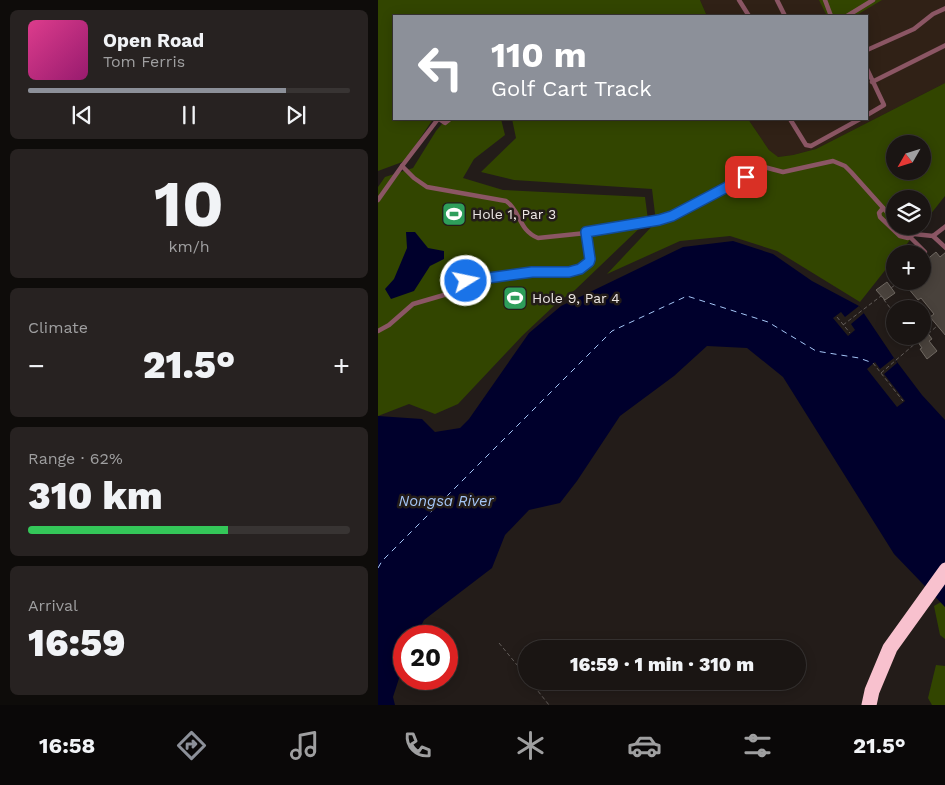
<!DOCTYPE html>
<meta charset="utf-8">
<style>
:root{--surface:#1a1513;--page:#272221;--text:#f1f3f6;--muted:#9f9fa0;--line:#383433;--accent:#8c9099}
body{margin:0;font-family:"Work Sans",sans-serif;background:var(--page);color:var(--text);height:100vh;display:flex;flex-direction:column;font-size:19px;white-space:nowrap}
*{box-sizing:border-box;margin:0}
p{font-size:16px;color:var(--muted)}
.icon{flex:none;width:28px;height:28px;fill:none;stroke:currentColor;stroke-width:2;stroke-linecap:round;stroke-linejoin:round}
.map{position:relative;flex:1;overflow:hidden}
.sheet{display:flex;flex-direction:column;gap:10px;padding:10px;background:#0e0c0a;width:378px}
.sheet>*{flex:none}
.hud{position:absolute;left:15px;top:15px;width:475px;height:105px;border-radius:0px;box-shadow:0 2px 12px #0003,0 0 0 1px var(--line);background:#8c9099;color:#fff;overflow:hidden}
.needle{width:32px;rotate:231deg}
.tools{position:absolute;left:508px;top:135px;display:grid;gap:10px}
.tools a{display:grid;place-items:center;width:45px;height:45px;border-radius:50%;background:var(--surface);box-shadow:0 2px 12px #0003,0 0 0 1px var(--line);font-size:25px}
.speed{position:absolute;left:15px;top:625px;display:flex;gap:10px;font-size:25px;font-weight:700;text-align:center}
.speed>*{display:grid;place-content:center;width:65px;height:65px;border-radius:50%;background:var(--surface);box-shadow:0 2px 12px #0003,0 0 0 1px var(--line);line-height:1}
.speed .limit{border:8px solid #d22;background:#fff;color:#111}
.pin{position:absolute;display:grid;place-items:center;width:42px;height:42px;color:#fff;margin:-21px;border-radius:10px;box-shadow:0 2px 8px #0006}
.me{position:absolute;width:55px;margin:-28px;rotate:80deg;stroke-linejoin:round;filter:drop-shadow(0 0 4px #0008)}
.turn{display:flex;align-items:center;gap:18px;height:105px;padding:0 15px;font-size:22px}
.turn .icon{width:65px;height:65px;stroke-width:2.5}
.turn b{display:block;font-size:35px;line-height:42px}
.big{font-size:38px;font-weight:800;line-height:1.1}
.sheet .card{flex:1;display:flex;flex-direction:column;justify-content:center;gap:8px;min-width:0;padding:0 18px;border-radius:8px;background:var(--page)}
.sheet .dial{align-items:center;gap:0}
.dial b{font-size:65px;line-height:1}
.song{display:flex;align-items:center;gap:15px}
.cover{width:60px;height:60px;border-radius:8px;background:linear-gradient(135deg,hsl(330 70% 55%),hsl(320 70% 35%))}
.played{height:5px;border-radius:2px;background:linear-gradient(90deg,var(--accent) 80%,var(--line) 80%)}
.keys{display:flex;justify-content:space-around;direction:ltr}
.heat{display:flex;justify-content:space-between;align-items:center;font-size:28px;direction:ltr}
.charge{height:8px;border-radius:4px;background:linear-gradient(90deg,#34c759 62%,var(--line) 0)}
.trip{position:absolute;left:140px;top:640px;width:288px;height:50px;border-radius:25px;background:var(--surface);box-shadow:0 2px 12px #0003,0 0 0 1px var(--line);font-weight:800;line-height:50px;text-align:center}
.tabs{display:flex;height:80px;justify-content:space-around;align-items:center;background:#0a0808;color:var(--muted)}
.tabs .icon{width:35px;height:35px}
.tabs .on{color:var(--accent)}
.tabs b{font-size:22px;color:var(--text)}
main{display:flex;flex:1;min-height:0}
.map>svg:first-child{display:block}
.commercial{fill:#302116}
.green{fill:#324500;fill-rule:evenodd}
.water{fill:#00002c}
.pier{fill:#231c19}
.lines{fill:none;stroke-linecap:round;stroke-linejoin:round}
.ferry{stroke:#a5c6f7;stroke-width:1;stroke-dasharray:6 5;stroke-linecap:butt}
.building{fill:#49423c;stroke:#706962}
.path{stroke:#625c59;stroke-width:1;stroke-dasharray:4 2.5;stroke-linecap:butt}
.lane{stroke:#8b5664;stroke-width:4.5}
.highway{stroke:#f8c1ce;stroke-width:15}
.route-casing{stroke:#114b97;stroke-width:12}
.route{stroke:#1a73e8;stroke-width:9}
.labels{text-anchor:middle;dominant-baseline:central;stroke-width:5;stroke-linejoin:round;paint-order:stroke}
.poi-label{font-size:14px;fill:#ece6e4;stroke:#231c19;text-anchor:start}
.water-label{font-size:15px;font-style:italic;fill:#a5c6f7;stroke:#231c19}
</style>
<main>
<section class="sheet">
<div class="card">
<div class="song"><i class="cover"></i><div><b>Open Road</b><p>Tom Ferris</p></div></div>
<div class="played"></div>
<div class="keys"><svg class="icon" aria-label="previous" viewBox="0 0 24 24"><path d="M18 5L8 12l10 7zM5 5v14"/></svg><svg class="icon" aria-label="pause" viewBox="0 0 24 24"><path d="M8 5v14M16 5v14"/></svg><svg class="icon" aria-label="next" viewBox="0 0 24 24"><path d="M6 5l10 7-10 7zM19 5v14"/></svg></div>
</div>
<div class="card dial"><b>10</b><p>km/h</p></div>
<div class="card"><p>Climate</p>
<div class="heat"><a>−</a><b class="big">21.5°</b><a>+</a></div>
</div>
<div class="card"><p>Range · 62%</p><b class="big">310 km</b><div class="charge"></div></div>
<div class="card"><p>Arrival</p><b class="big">16:59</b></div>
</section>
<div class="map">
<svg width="568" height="705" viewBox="0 0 568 705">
<rect width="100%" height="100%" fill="#231c19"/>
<!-- commercial -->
<path class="commercial" d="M322 0H567V83L438 149 415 155 399 157 391 150 370 119H489V16H329Z"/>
<!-- green -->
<g class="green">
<path d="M0 0H322L329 16H16V119H55L27 161 0 171Z"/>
<path d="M441 0H504L477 16H449Z"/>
<path d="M567 83V196L544 225V199H516V226H543L521 254H516V259L482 302 399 251 352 236 302 241 229 274 278 222 274 189 136 180 103 172 138 138 134 119H370L391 150 400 157 415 155 438 149ZM516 144H544V171H516Z"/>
<path d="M68 119H123L127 135 96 159 85 178 125 190 267 197 270 220 197 290 180 302 144 336 80 404 57 414 31 404 0 416V187L7 177 35 168 58 131Z"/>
<path d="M563 602 567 607V639L562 635 556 606Z"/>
<path d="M558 665 567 666V705H554L550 698Z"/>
</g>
<!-- water -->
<g class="water">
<path d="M28 232H37L50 248 66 251V259L52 266 36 291 13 299 7 289 16 279 29 248Z"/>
<path d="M355 241 395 254 434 281 481 306 516 358 544 395 567 420V607L516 554 405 377 369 348 329 346 296 376 242 416 199 481 182 503 151 510 127 535 114 568 46 620 38 636H26V663L15 697 17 705H0V416L44 419 57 432 82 428 91 419 151 333 183 306 305 247Z"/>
</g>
<!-- pier -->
<g class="pier">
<path d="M481 306 486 313 473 324 477 330 470 336 455 318 463 312 467 317Z"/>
<path d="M516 358 519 363 506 374 527 401 519 407 489 369 497 362 502 369Z"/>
</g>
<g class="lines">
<!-- ferry -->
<path class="ferry" d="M0 568 4 561 234 331 309 296 390 322 438 351 481 358 495 363"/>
</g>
<!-- building -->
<g class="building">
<path d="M558 252 562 257 568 252V336L552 317 556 314 543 298 540 300 524 281H544V258L547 261Z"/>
<path d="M509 282 517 293 507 300 498 290Z"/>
<path d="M544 325 554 339 551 341 559 351 549 359 542 349 544 348 536 336H544Z"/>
</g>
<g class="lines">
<!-- path -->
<g class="path">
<path d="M513 288 522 281"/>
<path d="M459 317 472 333"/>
<path d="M465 325 503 296 516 313"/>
<path d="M550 334 559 326"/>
<path d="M495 363 525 401"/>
<path d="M503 373 539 342 534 336"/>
<path d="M121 643 149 677"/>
<path d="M152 681 171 705"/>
</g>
<!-- lane -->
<g class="lane">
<path d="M361 0 371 16"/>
<path d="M399 0 407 16"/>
<path d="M447 0 453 16"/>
<path d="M469 16 495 0"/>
<path d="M489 50 536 29 555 14 568 8"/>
<path d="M489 69 506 105 489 115"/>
<path d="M494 82 568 45"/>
<path d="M61 119 67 123 72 119"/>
<path d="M412 119 428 145 433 146 482 119"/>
<path d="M24 166 60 119"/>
<path d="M0 200 24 166 36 178 49 187 128 201C143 211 140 230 160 238L208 233 211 259V262L202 269 191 272H154L93 279 66 295 35 304 11 325 0 331"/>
<path d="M505 208 501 213 502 217 522 236 530 238 536 234"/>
<path d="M524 226 536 234 555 236 568 226"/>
<path d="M208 233 281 221 294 216 381 169 386 167 405 172 455 161 467 166 473 172 516 220"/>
<path d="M555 236 568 248"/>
<path d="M532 237 547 252"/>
</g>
<!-- highway -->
<path class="highway" d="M491 705 494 691 512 648 568 570"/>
</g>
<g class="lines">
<!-- route casing -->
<g class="route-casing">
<path id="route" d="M88 281 154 272H191L202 269 211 262 212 259 208 232 281 220 294 216 368 177"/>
</g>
<!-- route -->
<use href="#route" class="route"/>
</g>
<!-- icons -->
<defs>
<g id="stadium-square" transform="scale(1.25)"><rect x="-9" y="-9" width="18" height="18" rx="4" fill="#2e9e5b" stroke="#231c19"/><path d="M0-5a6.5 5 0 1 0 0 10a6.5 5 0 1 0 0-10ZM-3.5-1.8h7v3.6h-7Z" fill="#fff"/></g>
</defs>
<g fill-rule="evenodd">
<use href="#stadium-square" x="76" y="214"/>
<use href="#stadium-square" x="137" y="298"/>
</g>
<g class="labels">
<!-- poi labels -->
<g class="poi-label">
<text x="94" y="214">Hole 1, Par 3</text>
<text x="154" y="298">Hole 9, Par 4</text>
</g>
<!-- water labels -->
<g class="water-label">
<text x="68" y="501">Nongsa River</text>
</g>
</g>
</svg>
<div class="tools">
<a><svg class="needle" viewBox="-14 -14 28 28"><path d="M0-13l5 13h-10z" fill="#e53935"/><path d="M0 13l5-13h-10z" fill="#9f9fa0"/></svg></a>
<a><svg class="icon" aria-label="layers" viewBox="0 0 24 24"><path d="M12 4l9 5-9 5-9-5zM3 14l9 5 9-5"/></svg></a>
<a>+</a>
<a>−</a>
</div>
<div class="speed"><div class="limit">20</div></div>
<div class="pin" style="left:368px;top:177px;background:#d93025"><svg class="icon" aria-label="arrive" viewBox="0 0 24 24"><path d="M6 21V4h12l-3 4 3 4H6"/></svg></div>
<svg class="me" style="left:88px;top:281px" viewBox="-20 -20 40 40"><circle r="17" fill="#1a73e8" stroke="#fff" stroke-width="3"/><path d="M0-11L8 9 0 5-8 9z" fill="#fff"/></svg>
<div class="trip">16:59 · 1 min · 310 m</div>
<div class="hud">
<div class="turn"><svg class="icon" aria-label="left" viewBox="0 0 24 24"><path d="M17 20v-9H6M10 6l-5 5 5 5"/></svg><div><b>110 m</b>Golf Cart Track</div></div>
</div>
</div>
</main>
<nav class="tabs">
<b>16:58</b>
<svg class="icon on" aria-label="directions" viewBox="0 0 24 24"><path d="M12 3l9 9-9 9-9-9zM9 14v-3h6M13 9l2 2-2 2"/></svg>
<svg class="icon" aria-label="music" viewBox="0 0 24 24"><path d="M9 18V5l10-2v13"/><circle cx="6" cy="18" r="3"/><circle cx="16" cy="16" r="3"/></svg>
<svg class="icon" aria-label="phone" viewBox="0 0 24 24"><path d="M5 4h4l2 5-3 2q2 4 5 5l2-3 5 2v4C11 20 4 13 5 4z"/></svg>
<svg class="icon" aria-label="climate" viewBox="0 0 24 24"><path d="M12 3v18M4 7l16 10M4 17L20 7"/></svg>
<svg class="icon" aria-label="car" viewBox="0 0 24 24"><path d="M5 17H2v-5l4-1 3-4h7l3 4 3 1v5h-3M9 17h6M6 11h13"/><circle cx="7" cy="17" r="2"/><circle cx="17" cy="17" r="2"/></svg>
<svg class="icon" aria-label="filters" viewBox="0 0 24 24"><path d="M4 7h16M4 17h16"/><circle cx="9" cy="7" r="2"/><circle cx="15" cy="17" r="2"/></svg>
<b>21.5°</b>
</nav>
